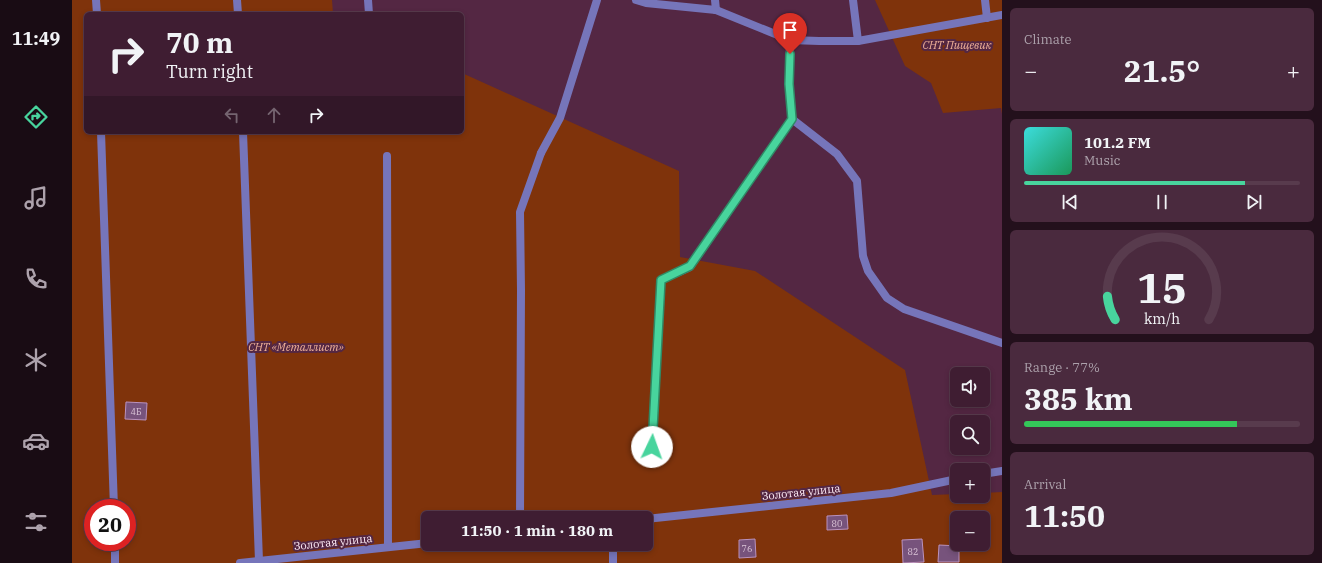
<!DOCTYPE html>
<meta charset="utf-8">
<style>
:root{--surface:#3f1d32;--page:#4a2a3e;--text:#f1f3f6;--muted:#ada2ac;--line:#583b4d;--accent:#48d49d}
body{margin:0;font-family:"IBM Plex Serif",serif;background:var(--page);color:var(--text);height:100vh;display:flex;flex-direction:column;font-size:15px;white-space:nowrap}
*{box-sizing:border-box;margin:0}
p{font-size:13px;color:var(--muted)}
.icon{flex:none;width:22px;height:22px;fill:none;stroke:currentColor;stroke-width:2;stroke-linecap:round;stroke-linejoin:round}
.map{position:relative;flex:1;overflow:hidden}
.drawer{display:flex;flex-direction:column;gap:8px;padding:8px;background:#23101c;width:320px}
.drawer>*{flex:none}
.top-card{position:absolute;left:12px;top:12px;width:380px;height:122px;border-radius:6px;box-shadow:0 2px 6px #0003,0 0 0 1px var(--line);background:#3f1d32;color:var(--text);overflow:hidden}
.fabs{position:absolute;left:878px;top:367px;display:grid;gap:8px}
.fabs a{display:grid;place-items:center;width:40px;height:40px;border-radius:6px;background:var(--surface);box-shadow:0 2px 6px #0003,0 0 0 1px var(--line);font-size:20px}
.speed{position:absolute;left:12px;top:499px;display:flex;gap:8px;font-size:20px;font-weight:700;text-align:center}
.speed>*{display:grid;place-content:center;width:52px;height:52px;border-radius:50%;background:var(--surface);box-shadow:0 2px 6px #0003,0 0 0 1px var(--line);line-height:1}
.speed .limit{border:6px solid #d22;background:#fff;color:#111}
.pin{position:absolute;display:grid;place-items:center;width:34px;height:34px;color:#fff;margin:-41px -17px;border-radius:50% 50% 50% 0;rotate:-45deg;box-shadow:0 0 4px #0007}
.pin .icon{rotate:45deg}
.me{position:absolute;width:44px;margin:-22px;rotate:3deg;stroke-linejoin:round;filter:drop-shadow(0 0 3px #0008)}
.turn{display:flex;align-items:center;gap:14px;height:84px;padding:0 16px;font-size:18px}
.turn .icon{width:52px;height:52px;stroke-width:2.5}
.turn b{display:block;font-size:28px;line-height:34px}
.lanes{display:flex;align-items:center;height:38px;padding:0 16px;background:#0003;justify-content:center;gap:20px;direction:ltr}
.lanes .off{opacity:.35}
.big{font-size:30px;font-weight:800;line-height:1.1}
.drawer .widget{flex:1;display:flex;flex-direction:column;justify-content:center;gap:6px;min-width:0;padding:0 14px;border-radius:6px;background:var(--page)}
.drawer .dial{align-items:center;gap:0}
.dial svg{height:104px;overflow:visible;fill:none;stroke:var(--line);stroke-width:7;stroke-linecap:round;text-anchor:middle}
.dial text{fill:var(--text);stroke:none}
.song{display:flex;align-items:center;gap:12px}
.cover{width:48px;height:48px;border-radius:6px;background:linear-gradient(135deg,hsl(180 70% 55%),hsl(150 70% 35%))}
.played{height:4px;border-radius:2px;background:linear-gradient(90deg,var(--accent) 80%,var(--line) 80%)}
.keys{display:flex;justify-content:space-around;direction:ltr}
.heat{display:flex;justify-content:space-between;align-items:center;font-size:22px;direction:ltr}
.charge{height:6px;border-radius:3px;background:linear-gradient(90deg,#34c759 77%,var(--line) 0)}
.trip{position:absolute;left:349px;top:511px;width:232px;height:40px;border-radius:6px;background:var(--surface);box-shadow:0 2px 6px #0003,0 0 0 1px var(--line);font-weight:800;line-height:40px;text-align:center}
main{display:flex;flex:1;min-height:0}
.menu{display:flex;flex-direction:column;width:72px;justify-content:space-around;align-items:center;background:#190c14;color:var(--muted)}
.menu .icon{width:28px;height:28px}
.menu .on{color:var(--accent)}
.menu b{font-size:18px;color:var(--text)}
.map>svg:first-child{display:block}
.green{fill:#7f330b;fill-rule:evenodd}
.building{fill:#77537c;stroke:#ba92be}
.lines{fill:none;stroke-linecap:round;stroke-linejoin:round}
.service{stroke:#7675ba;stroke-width:8}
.minor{stroke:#7675ba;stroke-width:8}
.tertiary{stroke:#7675ba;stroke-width:8}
.route-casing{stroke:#2f8a66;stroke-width:10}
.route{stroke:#48d49d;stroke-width:7}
.labels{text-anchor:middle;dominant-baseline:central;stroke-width:4;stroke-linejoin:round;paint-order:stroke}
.number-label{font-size:9px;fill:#dcc6d8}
.park-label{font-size:11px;font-style:italic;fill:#efb198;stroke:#542743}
.street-label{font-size:11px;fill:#feecf6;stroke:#542743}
</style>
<main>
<nav class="menu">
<b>11:49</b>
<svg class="icon on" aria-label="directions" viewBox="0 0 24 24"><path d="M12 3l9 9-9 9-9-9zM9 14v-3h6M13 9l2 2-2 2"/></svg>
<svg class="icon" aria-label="music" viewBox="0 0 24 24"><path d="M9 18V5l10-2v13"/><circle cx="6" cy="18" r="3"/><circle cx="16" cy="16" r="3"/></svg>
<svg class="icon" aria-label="phone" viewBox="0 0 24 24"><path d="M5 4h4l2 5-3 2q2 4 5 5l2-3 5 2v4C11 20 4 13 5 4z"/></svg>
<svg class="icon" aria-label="climate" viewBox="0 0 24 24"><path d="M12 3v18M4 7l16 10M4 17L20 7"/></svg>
<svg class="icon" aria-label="car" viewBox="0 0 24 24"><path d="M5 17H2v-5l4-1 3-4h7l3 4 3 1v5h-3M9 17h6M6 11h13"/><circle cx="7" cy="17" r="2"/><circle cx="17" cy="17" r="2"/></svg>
<svg class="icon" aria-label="filters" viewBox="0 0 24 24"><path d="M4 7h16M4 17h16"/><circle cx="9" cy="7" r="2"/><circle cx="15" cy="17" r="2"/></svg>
</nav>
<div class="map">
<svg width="930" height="563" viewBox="0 0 930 563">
<rect width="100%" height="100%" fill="#542743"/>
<!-- green -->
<g class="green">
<path d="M0 0H260L261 14H14V132H390V73L607 171 608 257 683 271 833 370 860 495 885 494V496H911V493L930 492V563H0ZM21 508H55V542H21ZM356 518H574V544H356ZM885 518H911V544H885Z"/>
<path d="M803 0H930V114L929 108 871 113 859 83 833 66Z"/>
</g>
<!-- building -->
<g class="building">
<path d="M54 402 75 403 74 420 53 419Z"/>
<path d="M775 515 776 529 755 530V516Z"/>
<path d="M683 539 684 557 667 558V540Z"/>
<path d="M850 539 852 562 831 563 830 540Z"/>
<path d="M867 545 887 546V562H866Z"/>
</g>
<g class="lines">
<!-- service -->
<g class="service">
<path d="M296 0 297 14"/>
<path d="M469 153 488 118 525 0"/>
<path d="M580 447 589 280"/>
</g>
<!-- minor -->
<g class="minor">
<path d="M24 0 25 14"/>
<path d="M165 0 166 14"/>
<path d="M564 0 574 3 644 10 718 40 747 41H786L930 15"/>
<path d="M643 0 644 10"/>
<path d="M781 0 786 41"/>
<path d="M913 0 915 18"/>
<path d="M720 119 765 154 785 181 791 256 796 271 815 298 832 309 930 343"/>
<path d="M29 132 42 508"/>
<path d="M171 132 187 561"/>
<path d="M315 156 316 547"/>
<path d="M589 280 618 267 720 119 717 84 718 40"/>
<path d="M448 518 449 290 448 212 469 153"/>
<path d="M43 542V563"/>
<path d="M541 544V563"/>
</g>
<!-- tertiary -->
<g class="tertiary">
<path d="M911 474 930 471"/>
<path d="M574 519 819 493 885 479"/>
<path d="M168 563 356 543"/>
</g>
</g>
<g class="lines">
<!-- route casing -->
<g class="route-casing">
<path id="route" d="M580 447 589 280 618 266 720 119 717 84 718 54"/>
</g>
<!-- route -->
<use href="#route" class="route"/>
</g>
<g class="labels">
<!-- number labels -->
<g class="number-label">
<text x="64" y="411">4Б</text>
<text x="765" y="523">80</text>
<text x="675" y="548">76</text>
<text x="841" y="551">82</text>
</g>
<!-- park labels -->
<g class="park-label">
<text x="885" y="45">СНТ Пищевик</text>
<text x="224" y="347">СНТ «Металлист»</text>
</g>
<!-- street labels -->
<g class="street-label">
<text transform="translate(729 492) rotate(-6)">Золотая улица</text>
<text transform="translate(261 542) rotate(-6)">Золотая улица</text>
</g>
</g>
</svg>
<div class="fabs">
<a><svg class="icon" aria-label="sound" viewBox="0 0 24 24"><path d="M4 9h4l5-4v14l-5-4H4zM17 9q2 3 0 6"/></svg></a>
<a><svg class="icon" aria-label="search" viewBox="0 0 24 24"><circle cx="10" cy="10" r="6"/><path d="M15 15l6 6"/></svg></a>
<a>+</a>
<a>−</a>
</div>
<div class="speed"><div class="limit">20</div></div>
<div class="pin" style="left:718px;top:54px;background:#d93025"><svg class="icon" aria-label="arrive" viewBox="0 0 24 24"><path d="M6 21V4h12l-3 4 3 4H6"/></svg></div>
<svg class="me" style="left:580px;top:447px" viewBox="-20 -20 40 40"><circle r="19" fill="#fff"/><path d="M0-13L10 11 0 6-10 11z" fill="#48d49d"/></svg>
<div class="trip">11:50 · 1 min · 180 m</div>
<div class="top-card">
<div class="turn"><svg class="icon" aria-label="right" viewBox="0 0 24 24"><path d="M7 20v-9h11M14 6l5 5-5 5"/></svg><div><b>70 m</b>Turn right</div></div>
<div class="lanes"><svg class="icon off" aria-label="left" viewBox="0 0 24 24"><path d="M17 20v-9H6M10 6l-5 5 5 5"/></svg><svg class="icon off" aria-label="ahead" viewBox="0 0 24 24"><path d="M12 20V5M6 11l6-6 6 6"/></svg><svg class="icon" aria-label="right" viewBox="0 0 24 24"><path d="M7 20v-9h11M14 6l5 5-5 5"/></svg></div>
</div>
</div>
<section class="drawer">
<div class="widget"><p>Climate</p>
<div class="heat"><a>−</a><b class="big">21.5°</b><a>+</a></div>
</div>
<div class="widget">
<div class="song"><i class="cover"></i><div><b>101.2 FM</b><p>Music</p></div></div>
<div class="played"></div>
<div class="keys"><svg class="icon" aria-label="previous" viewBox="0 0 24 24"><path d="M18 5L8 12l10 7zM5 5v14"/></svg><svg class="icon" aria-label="pause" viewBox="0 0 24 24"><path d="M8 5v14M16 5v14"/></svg><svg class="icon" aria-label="next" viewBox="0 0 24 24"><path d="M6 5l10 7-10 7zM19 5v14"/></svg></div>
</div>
<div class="widget dial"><svg viewBox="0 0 100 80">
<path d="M14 69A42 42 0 1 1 86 69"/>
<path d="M14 69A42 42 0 0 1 8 51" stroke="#48d49d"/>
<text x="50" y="56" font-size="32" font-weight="700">15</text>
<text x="50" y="72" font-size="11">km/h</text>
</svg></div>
<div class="widget"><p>Range · 77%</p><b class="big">385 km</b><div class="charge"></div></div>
<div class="widget"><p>Arrival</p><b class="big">11:50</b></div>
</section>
</main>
